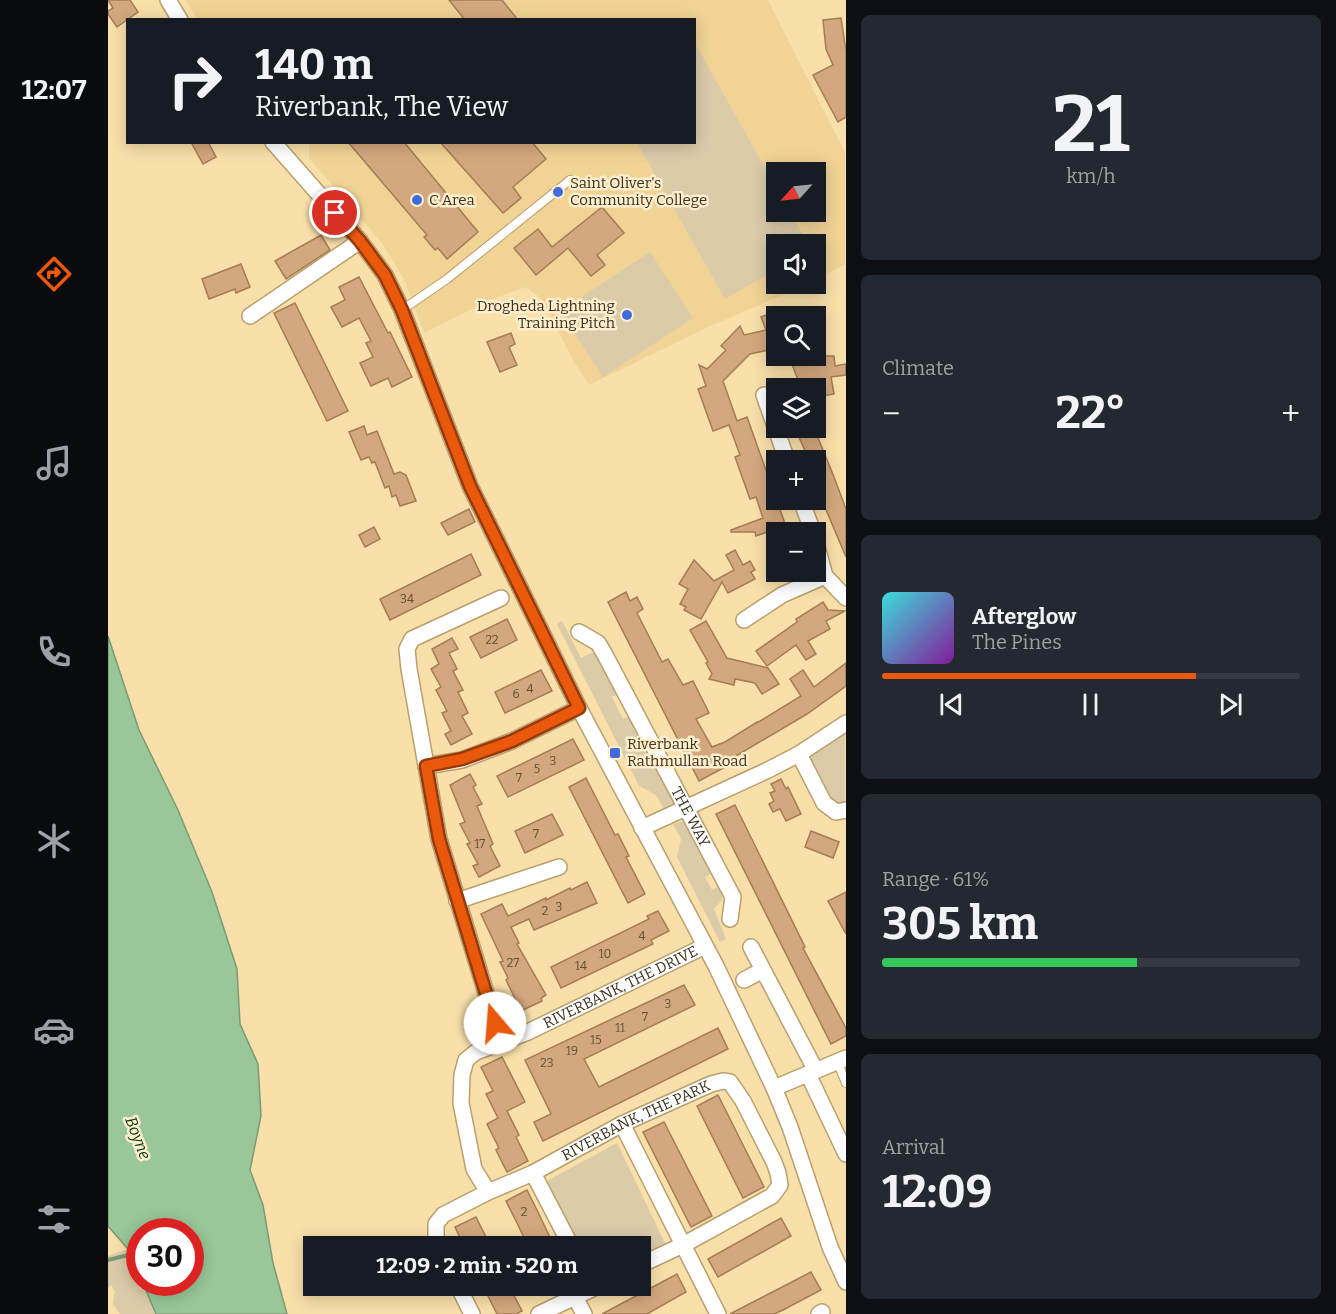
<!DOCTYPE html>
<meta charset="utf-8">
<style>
:root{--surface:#171b24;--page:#242831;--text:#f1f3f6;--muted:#9ea1a6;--line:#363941;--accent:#ea580c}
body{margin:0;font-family:Bitter,serif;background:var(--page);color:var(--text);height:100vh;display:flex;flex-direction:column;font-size:22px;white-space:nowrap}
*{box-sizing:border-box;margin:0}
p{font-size:20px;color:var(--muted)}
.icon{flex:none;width:33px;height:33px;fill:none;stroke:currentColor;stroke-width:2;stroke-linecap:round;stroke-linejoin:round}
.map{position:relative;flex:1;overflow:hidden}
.drawer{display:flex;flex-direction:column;gap:15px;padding:15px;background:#0d0f14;width:490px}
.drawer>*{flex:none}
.hud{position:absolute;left:18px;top:18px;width:570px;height:126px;border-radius:0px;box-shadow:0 3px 15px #0003;background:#171b24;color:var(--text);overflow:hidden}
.needle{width:39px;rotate:243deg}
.tools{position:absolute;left:658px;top:162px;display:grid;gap:12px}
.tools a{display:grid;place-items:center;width:60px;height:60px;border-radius:0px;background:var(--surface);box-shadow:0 3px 15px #0003;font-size:30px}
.speed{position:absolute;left:18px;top:1218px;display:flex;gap:12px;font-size:30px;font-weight:700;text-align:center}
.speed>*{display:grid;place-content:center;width:78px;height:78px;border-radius:50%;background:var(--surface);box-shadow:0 3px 15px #0003;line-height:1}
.speed .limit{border:9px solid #d22;background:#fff;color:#111}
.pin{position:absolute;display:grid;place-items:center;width:51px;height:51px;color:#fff;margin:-26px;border:3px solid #fff;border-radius:50%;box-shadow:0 2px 6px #0007}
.me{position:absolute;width:66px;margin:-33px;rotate:342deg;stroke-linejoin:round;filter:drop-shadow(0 0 4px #0008)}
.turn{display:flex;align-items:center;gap:21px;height:126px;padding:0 30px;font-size:27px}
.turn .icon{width:78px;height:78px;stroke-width:2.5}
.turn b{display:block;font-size:42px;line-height:51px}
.big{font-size:45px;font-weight:700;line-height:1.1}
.drawer .card{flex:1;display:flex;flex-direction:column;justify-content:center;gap:9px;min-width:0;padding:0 21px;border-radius:9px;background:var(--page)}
.drawer .dial{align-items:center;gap:0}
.dial b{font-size:78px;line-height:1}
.song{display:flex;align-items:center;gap:18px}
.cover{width:72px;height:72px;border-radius:9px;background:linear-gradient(135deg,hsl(180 70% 55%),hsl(290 70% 35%))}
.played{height:6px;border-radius:3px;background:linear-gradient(90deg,var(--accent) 75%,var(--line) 75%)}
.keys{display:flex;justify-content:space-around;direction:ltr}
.heat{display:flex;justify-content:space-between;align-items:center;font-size:33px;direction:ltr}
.charge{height:9px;border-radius:4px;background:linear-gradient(90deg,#34c759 61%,var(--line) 0)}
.trip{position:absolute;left:195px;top:1236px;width:348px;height:60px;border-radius:0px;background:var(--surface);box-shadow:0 3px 15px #0003;font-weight:700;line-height:60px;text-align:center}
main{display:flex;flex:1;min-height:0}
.dock{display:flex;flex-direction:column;width:108px;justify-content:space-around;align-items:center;background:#090b0e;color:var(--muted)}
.dock .icon{width:42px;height:42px}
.dock .selected{color:var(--accent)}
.dock b{font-size:27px;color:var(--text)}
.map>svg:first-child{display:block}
.built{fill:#f1d395;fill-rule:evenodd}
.green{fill:#dccba9}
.water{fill:#99c799;stroke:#7d9a74;stroke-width:1.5}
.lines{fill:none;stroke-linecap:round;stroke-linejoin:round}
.stream{stroke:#7d9a74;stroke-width:4}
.building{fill:#d3a87e;stroke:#a57c54;stroke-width:1.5}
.service-casing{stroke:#b9a06c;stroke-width:10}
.minor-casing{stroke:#b9a06c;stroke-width:18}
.service{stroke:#fff;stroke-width:8}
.minor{stroke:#fff;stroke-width:15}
.route-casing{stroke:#983908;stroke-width:15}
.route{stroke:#ea580c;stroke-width:10}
.poi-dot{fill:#406cdd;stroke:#fdeece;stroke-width:2}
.labels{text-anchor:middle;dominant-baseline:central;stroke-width:5;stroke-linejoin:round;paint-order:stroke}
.number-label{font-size:12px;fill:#624f34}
.poi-label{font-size:15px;fill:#3c311c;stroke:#fdeece;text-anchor:start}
.street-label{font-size:15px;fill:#3c311c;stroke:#fdeece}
.water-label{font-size:16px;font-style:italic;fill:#013609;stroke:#fdeece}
</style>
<main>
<nav class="dock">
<b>12:07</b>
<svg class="icon selected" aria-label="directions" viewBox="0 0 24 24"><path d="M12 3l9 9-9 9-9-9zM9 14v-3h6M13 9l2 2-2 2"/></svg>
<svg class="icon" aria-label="music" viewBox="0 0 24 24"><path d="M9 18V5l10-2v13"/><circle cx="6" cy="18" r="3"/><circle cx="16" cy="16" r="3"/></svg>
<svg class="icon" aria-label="phone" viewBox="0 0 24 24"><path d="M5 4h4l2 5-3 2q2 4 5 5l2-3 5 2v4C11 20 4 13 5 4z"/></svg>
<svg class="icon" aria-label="climate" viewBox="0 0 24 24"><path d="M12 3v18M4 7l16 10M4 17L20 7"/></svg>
<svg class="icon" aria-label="car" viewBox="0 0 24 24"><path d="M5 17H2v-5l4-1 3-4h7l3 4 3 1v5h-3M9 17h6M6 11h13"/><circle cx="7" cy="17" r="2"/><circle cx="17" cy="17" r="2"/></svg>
<svg class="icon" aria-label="filters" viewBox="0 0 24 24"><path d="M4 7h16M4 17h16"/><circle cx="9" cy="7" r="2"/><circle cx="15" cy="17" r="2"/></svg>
</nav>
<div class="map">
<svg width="738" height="1314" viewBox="0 0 738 1314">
<rect width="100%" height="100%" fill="#f9dfa9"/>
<!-- built -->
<path class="built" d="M78 0H660L737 153V264L708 279V244H669V284H700L600 327 481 385 465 360 433 298 418 287 384 299 316 333 297 281 274 243 201 158V143L586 142V20H90ZM669 172H708V212H669Z"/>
<!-- green -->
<g class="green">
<path d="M588 45 669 189V212H682L700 244H669V269L617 299 529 143 586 142V46Z"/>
<path d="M542 252 585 318 495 377 452 311Z"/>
<path d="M454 621 473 658 483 653 490 654 512 692 504 697 515 719 524 715 568 802 567 805 557 811 548 795 531 786 449 624Z"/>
<path d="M737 730V805L725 804 701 757 702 754Z"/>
<path d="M571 822H577L606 872 597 877 604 890 613 885 614 900 606 909 618 939 612 942 569 857 573 839 565 824Z"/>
<path d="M509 1143 559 1247 533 1260 532 1246H469L435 1183Z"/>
<path d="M20 1249 31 1275 32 1282 35 1283 48 1314H12L5 1304 7 1291 3 1285 0 1288V1256Z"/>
</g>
<!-- water -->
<path class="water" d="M0 636 31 730 70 810 104 892 129 969 132 1024 150 1064 153 1116 142 1170 155 1205 165 1263 179 1314H48L35 1283 82 1282V1232H32L31 1275 20 1249 0 1226Z"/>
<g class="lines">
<!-- stream -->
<path class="stream" d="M0 1260 32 1252"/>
</g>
<!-- building -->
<g class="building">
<path d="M0 0H22L30 12 9 27 0 14V11L5 8Z"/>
<path d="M341 0H394L410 20H357Z"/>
<path d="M733 18 738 51V117L730 122 705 75 725 65 718 49 715 20Z"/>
<path d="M83 142H100L108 157 95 164Z"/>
<path d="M240 142H296L370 232 339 259 330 248 327 250 316 237 319 235Z"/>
<path d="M332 142H424L438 159 405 187 413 198 395 213Z"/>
<path d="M494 207 516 233 489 255 497 265 483 276 460 248 428 275 406 248 430 229 444 247Z"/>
<path d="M213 235 222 250 178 279 167 261Z"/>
<path d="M133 264 142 287 128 293 127 289 101 299 94 279Z"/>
<path d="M251 277 280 333 282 332 304 377 284 387 280 378 263 386 252 363 265 357 258 343 263 341 251 318 234 327 223 307 237 300 231 287Z"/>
<path d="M187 303 240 411 219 421 166 313Z"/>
<path d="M664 313 669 335V351H666L665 349 642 354 615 381 629 421 639 417 680 532 662 531 648 536 647 532H623V530L655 518 648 497 642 499 627 457 632 455 621 425 605 431 590 389 598 386 591 365 599 369 618 350 613 346 632 326 636 335 658 330 653 317Z"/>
<path d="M403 333 407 344 401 347 409 365 392 372 379 342Z"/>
<path d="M681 356H726L727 366 738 364V375L723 377 726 394 708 397V388H693Z"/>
<path d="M256 426 259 435 269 431 286 474 292 472 298 475 308 501 292 506 288 495 284 497 281 486 277 488 267 462 264 463 261 457 253 460 241 432Z"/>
<path d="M687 428H706L726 477 738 509V557L710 491 712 490 708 479V460H701Z"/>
<path d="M361 509 367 522 340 535 333 523Z"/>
<path d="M266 527 272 539 257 547 251 535Z"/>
<path d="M627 550 635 565 642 561 647 570 643 572 647 579 620 593 614 582 593 619 576 610 578 607 572 604 580 589 571 584 586 560 606 581 626 570 618 555Z"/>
<path d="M363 554 373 575 282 620 272 599Z"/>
<path d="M518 592 522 601 529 597 535 609 529 613 554 662 560 659 575 685 585 681 601 713 588 719 604 747 617 742 649 722V723L693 696 682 679 695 670 706 687 738 663V686L699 714 621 760 623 764 591 781 500 602Z"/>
<path d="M715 602 720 610 737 611 718 621 722 629 700 641 708 654 698 660 688 645 659 666 648 651 689 622 688 619Z"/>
<path d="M399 619 409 640 373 658 362 637Z"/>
<path d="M598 621 619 658 660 668 671 684 654 694 647 683 627 679 626 685 601 679 604 674 598 663 600 662 582 630Z"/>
<path d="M344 638 350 649 341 653 349 669 345 671 355 690 350 692 360 713 354 716 364 734 343 745 337 734 343 731 334 713 339 711 328 690 333 687 323 669 331 664 324 649Z"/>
<path d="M433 670 444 691 397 713 387 692Z"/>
<path d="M465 739 476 760 400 797 389 776Z"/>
<path d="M362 774 368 785 365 787 374 804 369 806 385 844 382 846 392 866 371 877 365 866 370 864 359 844 362 843 352 824 357 822 342 785Z"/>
<path d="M478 778 507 835 510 834 521 856 518 857 537 894 520 903 461 787Z"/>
<path d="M673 779 678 789 680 787 693 814 678 821 672 809 665 812 661 804 666 801 662 793 667 791 663 784Z"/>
<path d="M627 805 697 947 695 948 738 1028V1036L723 1044 608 814Z"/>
<path d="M444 814 455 835 417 853 407 831Z"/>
<path d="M703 831 731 842 725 858 697 847Z"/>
<path d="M479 882 489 903 426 930 421 919 403 927 411 943 409 944 438 995 433 998 434 1001 413 1011 398 980 400 978 392 962 395 961 373 914 394 904 400 916 438 898V900L462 888 463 890Z"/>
<path d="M738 892V934L720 901Z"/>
<path d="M550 911 561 931 543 940 545 944 453 988 443 967 541 919 539 916Z"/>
<path d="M576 985 587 1005 476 1059 491 1087 610 1028 620 1049 435 1141 426 1122 443 1114 417 1060Z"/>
<path d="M394 1057 417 1102 399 1111 411 1135 408 1137 420 1161 399 1172 388 1150 391 1148 379 1124 390 1118 378 1094 385 1091 373 1067Z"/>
<path d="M610 1095 656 1187 635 1198 589 1106Z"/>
<path d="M556 1122 604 1216 583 1227 535 1132Z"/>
<path d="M419 1190 430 1212 446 1246H420L409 1223 398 1201Z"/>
<path d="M368 1217 379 1239 382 1246H356L347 1227Z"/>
<path d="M673 1218 683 1236 610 1277 600 1259Z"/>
<path d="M703 1272 713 1290 675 1310 666 1314H622Z"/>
<path d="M569 1274 578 1292 539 1314H494Z"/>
<path d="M375 1286H401L414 1311 408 1314H389Z"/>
</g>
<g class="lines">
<!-- service casing -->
<g class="service-casing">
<g id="service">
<path d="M294 310 339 279 462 180"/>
<path d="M729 1061 738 1083"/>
</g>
</g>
<!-- minor casing -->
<g class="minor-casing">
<g id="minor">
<path d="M60 0 72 20"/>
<path d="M165 142 252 241 277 275 294 310 362 486 471 708 608 966 666 1088 682 1127 722 1247 738 1282"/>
<path d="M142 316 252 241"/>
<path d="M656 395 679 460"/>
<path d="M693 500 705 532"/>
<path d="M708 543 717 576 738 598"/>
<path d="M393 598 304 639 299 649 301 669 331 839 393 1042"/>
<path d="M636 620 674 595 717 576"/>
<path id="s1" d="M471 632 490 643 496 653 625 897 622 919"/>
<path d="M691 754 716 803 728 812 738 810"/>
<path d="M318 766 354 760 404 741 471 708"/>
<path d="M534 828 658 771 691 754 738 723"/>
<path d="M349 901 451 867"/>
<path d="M643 947 707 1069"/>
<path d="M636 980 655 970"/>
<path d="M700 1074 738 1154"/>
<path d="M666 1088 738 1058"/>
<path d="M514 1124 610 1314"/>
<path d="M425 1173 463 1246"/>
<path id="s2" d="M380 1192 366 1169 353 1103 354 1075 358 1060 368 1052 420 1032 597 946"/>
<path id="s3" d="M331 1246 328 1236V1224L335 1215 380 1192 425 1173 514 1124 603 1084 615 1081 622 1082 635 1101 666 1162 670 1173 672 1185 664 1196 653 1202 575 1245 532 1265"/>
<path d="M350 1286 364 1314"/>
<path d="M467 1297 476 1314"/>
<path d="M431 1314 490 1286"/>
<path d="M711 1314 714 1312"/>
</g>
</g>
<!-- service -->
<use href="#service" class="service"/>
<!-- minor -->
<use href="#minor" class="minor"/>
</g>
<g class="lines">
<!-- route casing -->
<g class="route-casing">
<path id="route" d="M227 213 252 241 277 275 294 310 362 486 471 708 404 741 354 759 318 766 331 839 387 1023"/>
</g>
<!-- route -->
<use href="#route" class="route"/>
</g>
<!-- markers -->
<g class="poi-dot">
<circle cx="450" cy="192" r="6"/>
<circle cx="309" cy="200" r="6"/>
<circle cx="519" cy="315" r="6"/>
<rect x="501" y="747" width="12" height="12" rx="3"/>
</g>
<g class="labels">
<!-- number labels -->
<g class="number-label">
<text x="299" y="599">34</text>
<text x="384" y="640">22</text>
<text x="422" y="689">4</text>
<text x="408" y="694">6</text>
<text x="445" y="761">3</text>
<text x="429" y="769">5</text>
<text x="411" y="778">7</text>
<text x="428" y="834">7</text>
<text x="372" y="844">17</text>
<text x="451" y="907">3</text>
<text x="437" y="911">2</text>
<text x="534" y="936">4</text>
<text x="497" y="954">10</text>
<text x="405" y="963">27</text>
<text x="473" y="966">14</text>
<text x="560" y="1004">3</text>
<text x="537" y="1017">7</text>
<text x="512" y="1028">11</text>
<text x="488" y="1040">15</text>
<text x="464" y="1051">19</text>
<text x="439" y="1063">23</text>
<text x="416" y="1212">2</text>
</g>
<!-- poi labels -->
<g class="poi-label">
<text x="462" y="183">Saint Oliver's<tspan x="462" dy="17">Community College</tspan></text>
<text x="321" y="200">C Area</text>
<text x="507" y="306" text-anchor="end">Drogheda Lightning<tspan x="507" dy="17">Training Pitch</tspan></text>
<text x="519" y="744">Riverbank<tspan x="519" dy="17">Rathmullan Road</tspan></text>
</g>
<!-- street labels -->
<g class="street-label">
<text stroke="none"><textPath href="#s1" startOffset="219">THE WAY</textPath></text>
<text stroke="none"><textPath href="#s2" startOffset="309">RIVERBANK, THE DRIVE</textPath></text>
<text stroke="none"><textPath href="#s3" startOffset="249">RIVERBANK, THE PARK</textPath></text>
</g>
<!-- water labels -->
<g class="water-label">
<text transform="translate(30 1138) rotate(69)">Boyne</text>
</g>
</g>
</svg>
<div class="tools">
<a><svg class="needle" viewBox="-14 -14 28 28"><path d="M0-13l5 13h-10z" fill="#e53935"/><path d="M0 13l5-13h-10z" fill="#9ea1a6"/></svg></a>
<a><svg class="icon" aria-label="sound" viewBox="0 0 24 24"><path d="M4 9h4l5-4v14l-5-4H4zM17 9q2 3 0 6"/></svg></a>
<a><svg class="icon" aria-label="search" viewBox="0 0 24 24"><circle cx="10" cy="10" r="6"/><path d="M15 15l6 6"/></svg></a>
<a><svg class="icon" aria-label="layers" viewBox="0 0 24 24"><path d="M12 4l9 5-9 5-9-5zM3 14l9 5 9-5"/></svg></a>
<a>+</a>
<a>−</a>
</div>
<div class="speed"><div class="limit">30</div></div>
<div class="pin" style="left:227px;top:213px;background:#d93025"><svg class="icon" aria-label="arrive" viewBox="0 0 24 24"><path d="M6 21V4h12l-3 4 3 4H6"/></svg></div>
<svg class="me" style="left:387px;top:1023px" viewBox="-20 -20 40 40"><circle r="19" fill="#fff"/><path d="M0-13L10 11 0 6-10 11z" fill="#ea580c"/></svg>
<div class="trip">12:09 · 2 min · 520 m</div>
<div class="hud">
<div class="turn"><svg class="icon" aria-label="right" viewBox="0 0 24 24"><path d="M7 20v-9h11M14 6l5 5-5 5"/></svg><div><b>140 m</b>Riverbank, The View</div></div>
</div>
</div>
<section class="drawer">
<div class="card dial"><b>21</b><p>km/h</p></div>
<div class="card"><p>Climate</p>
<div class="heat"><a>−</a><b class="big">22°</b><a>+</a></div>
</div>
<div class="card">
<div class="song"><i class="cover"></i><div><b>Afterglow</b><p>The Pines</p></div></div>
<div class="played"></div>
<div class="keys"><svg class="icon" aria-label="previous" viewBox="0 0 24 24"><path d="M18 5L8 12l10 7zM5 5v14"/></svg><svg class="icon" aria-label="pause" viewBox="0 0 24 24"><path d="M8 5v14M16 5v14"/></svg><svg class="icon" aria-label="next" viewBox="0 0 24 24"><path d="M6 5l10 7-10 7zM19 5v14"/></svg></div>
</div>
<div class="card"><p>Range · 61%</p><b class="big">305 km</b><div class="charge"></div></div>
<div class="card"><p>Arrival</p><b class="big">12:09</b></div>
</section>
</main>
